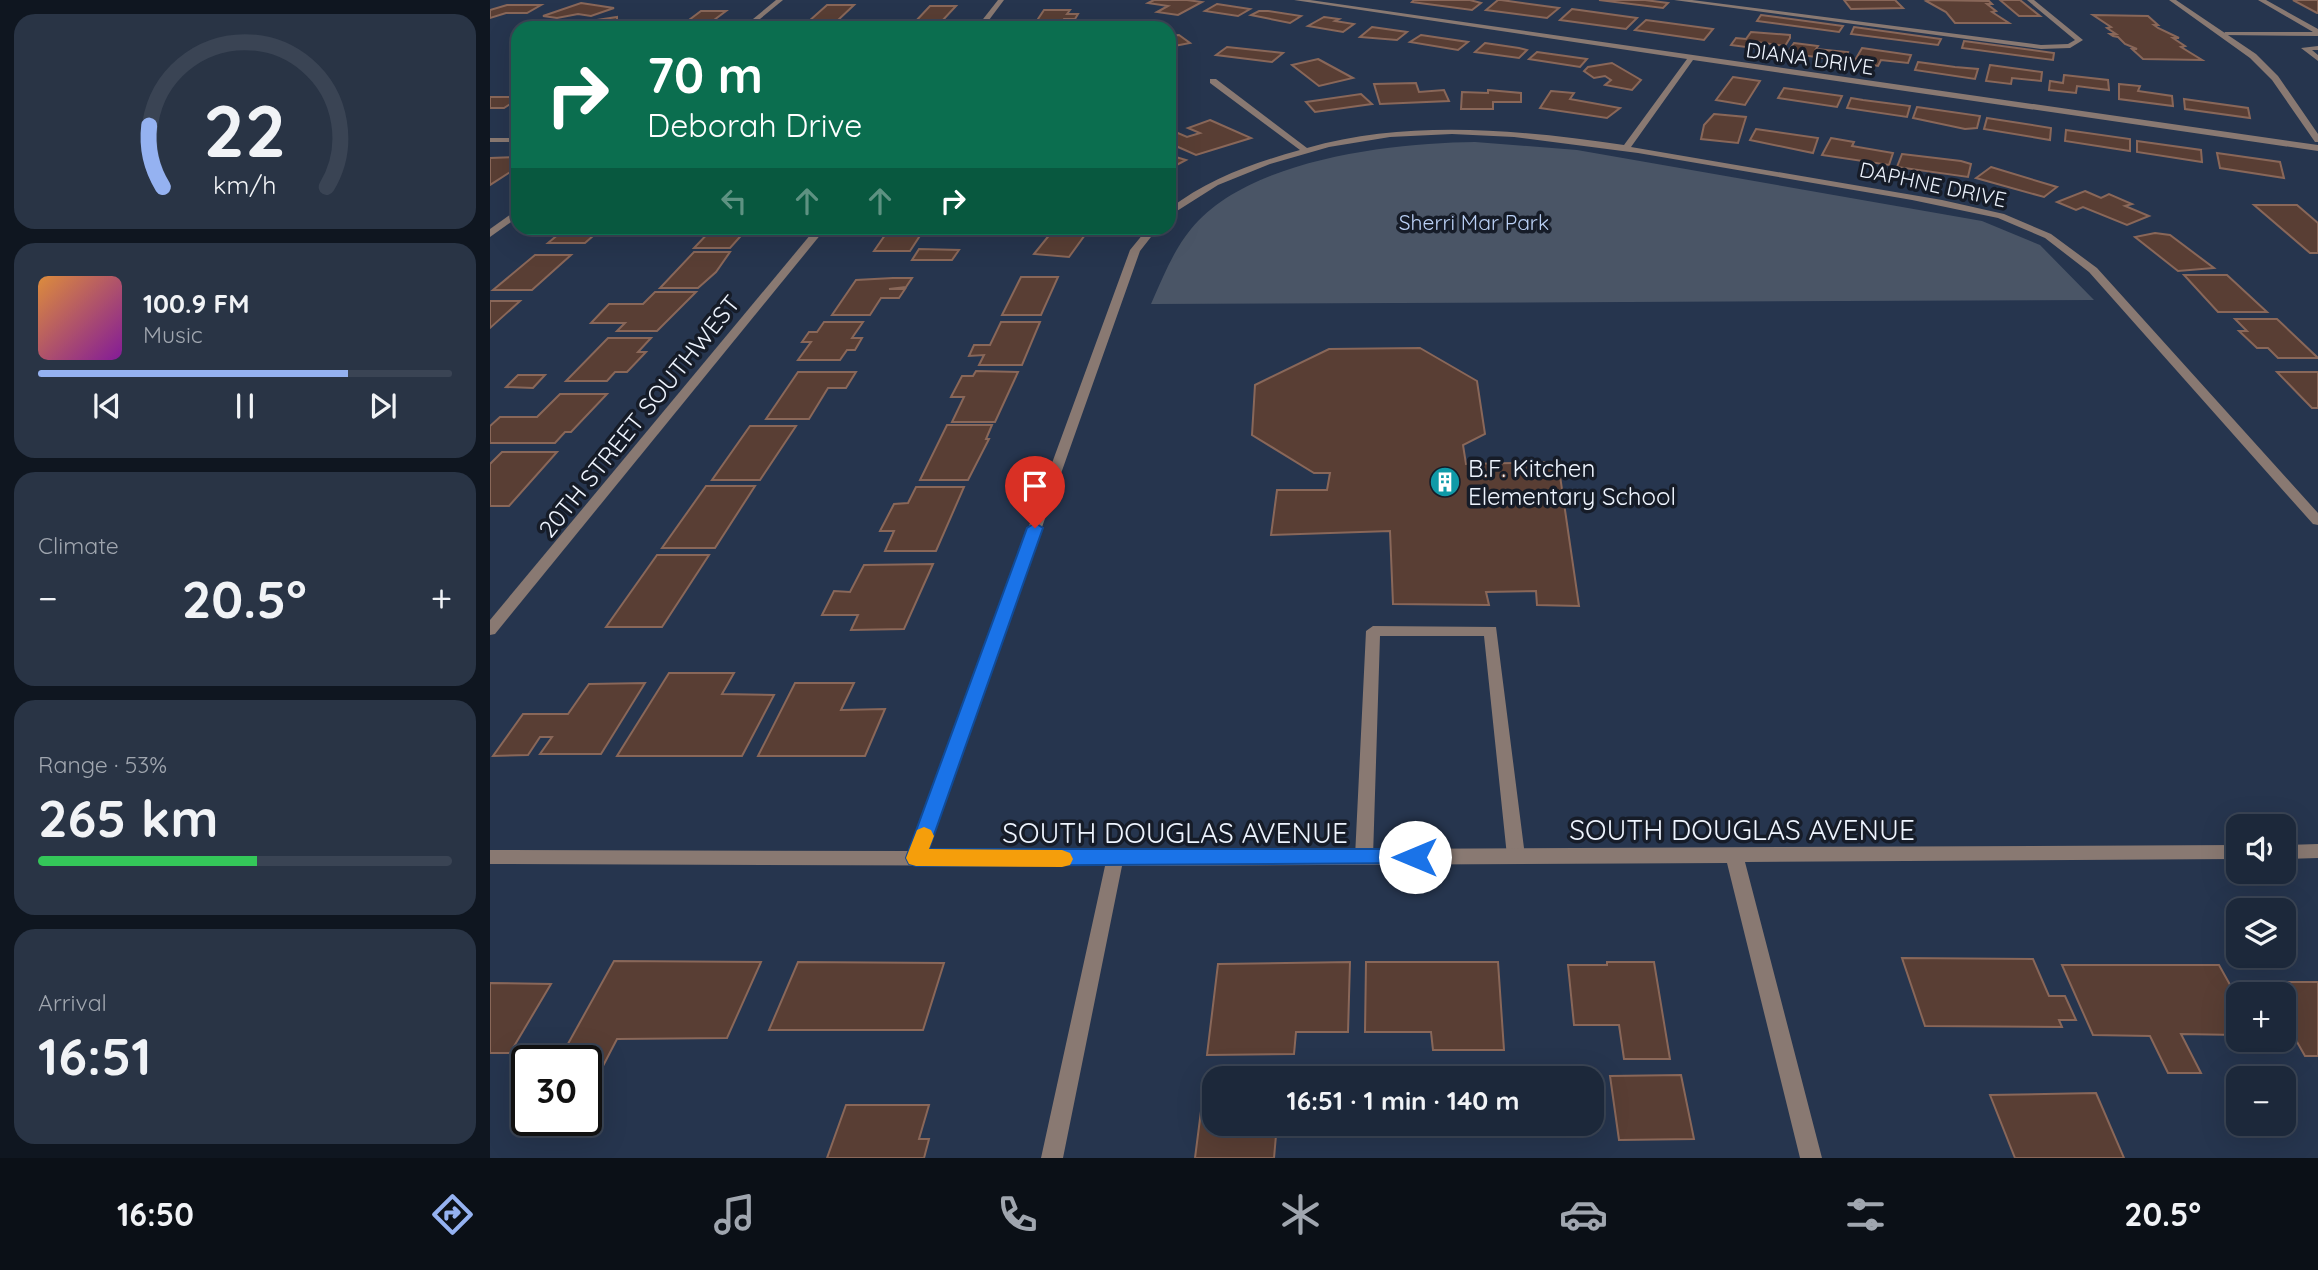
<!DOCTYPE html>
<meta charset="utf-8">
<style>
:root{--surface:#1c283a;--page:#293445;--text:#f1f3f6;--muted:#a0a6af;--line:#3a4454;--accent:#95b2f1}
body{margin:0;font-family:Quicksand,sans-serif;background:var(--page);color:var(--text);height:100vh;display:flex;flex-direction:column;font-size:26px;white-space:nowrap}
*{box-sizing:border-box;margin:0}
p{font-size:23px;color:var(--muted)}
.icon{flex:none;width:38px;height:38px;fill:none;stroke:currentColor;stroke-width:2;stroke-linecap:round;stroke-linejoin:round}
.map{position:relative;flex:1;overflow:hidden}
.sheet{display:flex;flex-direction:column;gap:14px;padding:14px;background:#0f1620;width:490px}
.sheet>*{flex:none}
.banner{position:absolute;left:21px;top:21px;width:665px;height:214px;border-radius:21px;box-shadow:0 7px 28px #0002,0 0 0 2px var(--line);background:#0b6e4f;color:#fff;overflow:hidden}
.fabs{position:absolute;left:1736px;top:814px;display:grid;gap:14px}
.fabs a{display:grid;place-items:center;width:70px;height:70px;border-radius:14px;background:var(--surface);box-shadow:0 7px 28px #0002,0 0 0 2px var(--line);font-size:35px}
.speed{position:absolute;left:21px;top:1045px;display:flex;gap:14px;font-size:35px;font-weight:700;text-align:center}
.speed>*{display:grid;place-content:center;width:91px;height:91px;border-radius:50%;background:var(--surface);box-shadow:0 7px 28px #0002,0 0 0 2px var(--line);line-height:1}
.speed .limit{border:4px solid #111;border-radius:10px;background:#fff;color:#111}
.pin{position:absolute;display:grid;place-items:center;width:60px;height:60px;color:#fff;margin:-72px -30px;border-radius:50% 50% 50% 0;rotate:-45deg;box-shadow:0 0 7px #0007}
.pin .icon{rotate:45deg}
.me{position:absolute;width:77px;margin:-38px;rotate:270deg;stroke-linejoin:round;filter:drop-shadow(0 0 5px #0008)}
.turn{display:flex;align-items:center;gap:24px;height:147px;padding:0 21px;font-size:32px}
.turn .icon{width:91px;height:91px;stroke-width:2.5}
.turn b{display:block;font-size:49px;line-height:60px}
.lanes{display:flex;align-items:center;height:66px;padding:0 21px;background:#0003;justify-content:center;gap:35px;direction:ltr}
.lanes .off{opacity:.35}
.big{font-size:52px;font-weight:700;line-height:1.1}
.sheet .card{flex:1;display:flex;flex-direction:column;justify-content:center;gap:10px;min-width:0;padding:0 24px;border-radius:21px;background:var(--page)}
.sheet .dial{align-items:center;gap:0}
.dial svg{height:182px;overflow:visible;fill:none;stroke:var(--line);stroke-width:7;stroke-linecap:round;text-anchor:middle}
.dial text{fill:var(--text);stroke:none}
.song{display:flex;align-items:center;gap:21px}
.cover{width:84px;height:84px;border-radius:10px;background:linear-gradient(135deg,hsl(30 70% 55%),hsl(290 70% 35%))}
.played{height:7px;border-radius:4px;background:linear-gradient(90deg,var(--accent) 75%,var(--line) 75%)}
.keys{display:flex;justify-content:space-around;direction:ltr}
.heat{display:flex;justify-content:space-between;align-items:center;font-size:38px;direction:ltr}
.charge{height:10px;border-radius:5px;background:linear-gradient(90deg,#34c759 53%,var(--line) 0)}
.trip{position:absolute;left:712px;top:1066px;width:402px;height:70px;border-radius:21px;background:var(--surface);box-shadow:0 7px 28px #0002,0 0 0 2px var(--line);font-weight:700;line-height:70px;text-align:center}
.tabs{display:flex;height:112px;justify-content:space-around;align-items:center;background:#0b1017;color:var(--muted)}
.tabs .icon{width:49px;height:49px}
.tabs .on{color:var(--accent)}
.tabs b{font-size:32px;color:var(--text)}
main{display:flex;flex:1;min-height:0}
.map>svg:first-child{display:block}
.green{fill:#4a5566}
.building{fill:#593e34;stroke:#896759;stroke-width:2}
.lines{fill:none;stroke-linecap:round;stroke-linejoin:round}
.lane{fill:#897972;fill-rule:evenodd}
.street{fill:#897972;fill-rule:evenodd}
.route{fill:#1a73e8;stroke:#114b97;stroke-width:2}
.slow{fill:#f59e0b}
.labels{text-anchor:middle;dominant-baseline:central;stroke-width:7;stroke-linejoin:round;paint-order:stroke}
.far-street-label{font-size:21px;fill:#eef4fe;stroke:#161c28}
.far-park-label{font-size:21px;fill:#bbd1f6;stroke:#161c28}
.street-label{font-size:24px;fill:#eef4fe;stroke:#161c28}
.poi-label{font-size:24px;fill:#eef4fe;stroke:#161c28;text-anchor:start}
.near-street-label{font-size:28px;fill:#eef4fe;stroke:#161c28}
</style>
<main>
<section class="sheet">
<div class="card dial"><svg viewBox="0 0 100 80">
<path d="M14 69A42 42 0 1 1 86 69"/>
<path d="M14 69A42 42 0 0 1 8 42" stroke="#95b2f1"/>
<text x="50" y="56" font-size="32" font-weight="700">22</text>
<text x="50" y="72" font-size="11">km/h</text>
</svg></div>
<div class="card">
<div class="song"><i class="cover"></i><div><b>100.9 FM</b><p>Music</p></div></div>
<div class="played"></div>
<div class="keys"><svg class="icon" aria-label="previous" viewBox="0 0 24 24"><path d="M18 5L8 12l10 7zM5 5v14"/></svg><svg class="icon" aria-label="pause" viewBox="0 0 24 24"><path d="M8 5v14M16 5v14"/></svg><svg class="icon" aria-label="next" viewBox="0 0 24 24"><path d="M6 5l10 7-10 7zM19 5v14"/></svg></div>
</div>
<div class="card"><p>Climate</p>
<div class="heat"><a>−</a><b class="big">20.5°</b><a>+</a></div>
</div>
<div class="card"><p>Range · 53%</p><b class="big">265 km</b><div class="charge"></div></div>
<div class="card"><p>Arrival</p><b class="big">16:51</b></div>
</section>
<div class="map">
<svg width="1828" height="1158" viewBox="0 0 1828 1158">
<rect width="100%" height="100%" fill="#26354e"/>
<!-- green -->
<path class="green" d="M985 142 1087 150 1492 221 1550 245 1604 300 661 304C673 277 683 251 701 229 758 159 901 143 985 142Z"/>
<!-- building -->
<g class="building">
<path d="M664 0H697L712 2 688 15 667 12 678 6 658 3Z"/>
<path d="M924 0H980L991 3 982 10 922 2Z"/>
<path d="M1008 0H1011L1069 8 1057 18 996 10Z"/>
<path d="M1109 0H1155L1178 3 1173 8Z"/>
<path d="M1354 0H1405L1413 8 1361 9Z"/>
<path d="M1439 0 1499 1 1502 4H1497L1506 11 1502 12 1519 23H1465L1456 12 1436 1Z"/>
<path d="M1510 0H1530L1550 16H1529Z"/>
<path d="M1803 0H1828V13H1827Z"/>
<path d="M91 3 124 8 101 16 88 14 67 18 53 16Z"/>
<path d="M727 4 760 9 748 16 715 11Z"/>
<path d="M17 5H51L37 13H16L0 18V10Z"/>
<path d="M337 5H364L346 22H318Z"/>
<path d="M440 6H466L452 21 425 22Z"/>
<path d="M1082 9 1147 18 1136 29 1070 20Z"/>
<path d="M554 10H580L577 14H588L585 19H574L570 25H544Z"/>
<path d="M211 11H236L220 23H195Z"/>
<path d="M769 11H778L811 16 800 23 761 15Z"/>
<path d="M1271 15 1353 26 1349 32 1267 21Z"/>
<path d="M1603 15 1658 16 1668 25H1664L1668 28 1689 38H1683L1695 46 1691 47 1712 60 1653 59 1642 49H1647L1635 44 1628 37 1623 36 1620 34H1626L1617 28 1621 27Z"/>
<path d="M127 17V28H80V24Z"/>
<path d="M834 17 849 19 845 21 864 24 853 32 818 26Z"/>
<path d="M1156 20 1223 29 1214 40 1145 30Z"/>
<path d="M882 27 917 32 907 40 870 37Z"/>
<path d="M1364 27 1451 39 1448 45 1361 34Z"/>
<path d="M1261 32 1300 35V38L1295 46 1267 42 1263 48 1241 45 1246 38 1256 39Z"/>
<path d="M689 35 700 43 679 47V36Z"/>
<path d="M931 35 978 42 968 50 920 42Z"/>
<path d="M1474 41 1564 53 1563 60 1472 48Z"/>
<path d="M995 43 1029 48 1037 50 1029 58 985 52Z"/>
<path d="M1304 43 1328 46 1326 49 1358 52 1354 61 1297 53Z"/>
<path d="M737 47 793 53 782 62 726 55Z"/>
<path d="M1372 48 1421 55 1418 63 1391 60 1388 66 1364 62Z"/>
<path d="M1047 52 1097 59 1090 67 1039 59Z"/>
<path d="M828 59 863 78 829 86 802 65Z"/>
<path d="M1428 62 1465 67 1488 69 1485 79 1425 70Z"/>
<path d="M1122 63 1151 80 1142 90 1115 85 1121 80 1115 76 1104 78 1094 71 1098 67Z"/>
<path d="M1500 65 1552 72 1551 81 1522 78 1521 84 1496 81Z"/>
<path d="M1574 75 1618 80 1619 90 1587 86 1586 93 1559 90 1560 81 1573 83Z"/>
<path d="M1243 77 1270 81 1255 105 1226 100Z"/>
<path d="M926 83 929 92 954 90 959 101 890 104 884 84Z"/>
<path d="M1629 84 1650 86 1648 91 1682 96 1683 106 1629 99Z"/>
<path d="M1294 88 1352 96 1347 107 1288 98Z"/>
<path d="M998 90 1031 93V102H1003V109H971L972 92 998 93Z"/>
<path d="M1061 91 1084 93 1080 99 1130 108 1117 118 1050 108Z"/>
<path d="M871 94 882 104 825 112 816 102Z"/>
<path d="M0 97H28V99L14 108H0Z"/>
<path d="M1361 98 1373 100 1420 106 1417 117 1357 108Z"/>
<path d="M1694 99 1758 108 1760 118 1695 109Z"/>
<path d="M1427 107 1490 116 1487 128 1475 129 1423 118Z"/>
<path d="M1224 114 1256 117 1248 143 1211 139 1214 125Z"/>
<path d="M1497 118 1561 128 1560 140 1494 129Z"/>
<path d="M720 120 761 138 706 155 679 143V136L688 133 697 137 710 133 698 128Z"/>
<path d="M1266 129 1328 138 1323 153 1260 140Z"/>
<path d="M1576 130 1640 139V151L1575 141Z"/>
<path d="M1341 138 1364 142 1362 146 1403 153 1399 165 1332 155Z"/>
<path d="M1647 141 1711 150 1712 162 1647 152Z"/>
<path d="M1727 153 1790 162 1794 178 1730 168Z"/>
<path d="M1412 154 1471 161 1481 164 1478 177 1407 167Z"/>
<path d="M679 155 696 160 679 169Z"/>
<path d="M28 157V167L0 185V158Z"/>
<path d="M1501 167 1567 187 1554 197 1486 178Z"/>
<path d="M1595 191 1611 198 1619 194 1642 204 1635 206 1659 216 1637 225 1593 207 1586 210 1567 202Z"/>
<path d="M1764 205H1807L1828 223V253H1820Z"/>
<path d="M76 228H112L95 243H58Z"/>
<path d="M223 228H258L240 248H204Z"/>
<path d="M400 228H435L420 251H384Z"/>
<path d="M565 228H600L579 257 544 254Z"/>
<path d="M1665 233 1680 235 1724 268 1688 271 1645 237Z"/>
<path d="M429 249 469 250 462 260H422Z"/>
<path d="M204 252H240L226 272 208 288H170Z"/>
<path d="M45 255H81L42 290H3Z"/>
<path d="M1694 275H1737L1777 312H1728Z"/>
<path d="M531 277H568L551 315H512Z"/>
<path d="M403 278H422L416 287 399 289H415L409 298H391L380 315H342L366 280Z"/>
<path d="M165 292H206L167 331H127L135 323H101L119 304H153Z"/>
<path d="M0 301H30L0 328Z"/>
<path d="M1745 319H1787L1828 358H1788L1778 348H1767L1749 331H1757Z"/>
<path d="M334 322H373L362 338H372L365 350H357L350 360H308L321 342H312L319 332H327Z"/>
<path d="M511 322H550L532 365H489L494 355 479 356 484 345H500Z"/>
<path d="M118 338H161L148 352H156L137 372H125L117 381H76Z"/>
<path d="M930 348 987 381 995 434 973 445 976 464 1068 462 1089 606 1047 605 1046 591 996 592 999 605 903 604 900 531 781 535 787 490H837L840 473H824L762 435 765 385 839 349Z"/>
<path d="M486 371 528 372 505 422H462L474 397H461L472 376H483Z"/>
<path d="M308 372H366L356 388H338L319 419H276Z"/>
<path d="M1787 372H1828V408H1822Z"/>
<path d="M28 375H55L43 388 16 387Z"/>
<path d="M70 394H117L81 432H75L65 443H0V426L10 417H47Z"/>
<path d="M457 425H502L496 439H499L478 480H430Z"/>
<path d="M260 426H306L270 480H222Z"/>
<path d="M12 452H67L19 506H0V464Z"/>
<path d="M216 486H265L225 548H172Z"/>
<path d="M426 487H474L446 551H395L404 531H390L404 504 418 503Z"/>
<path d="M167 555H219L172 627H116Z"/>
<path d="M443 564 414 629 361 630 368 615H332L344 591 360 592 374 565Z"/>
<path d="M179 673H244L232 694 284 695 252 756H127Z"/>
<path d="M155 683 111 754H50L62 737H50L38 755 3 756 33 714H78L99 684Z"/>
<path d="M305 683H364L351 710 395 709 375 756H268Z"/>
<path d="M1412 958 1543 959 1559 996H1575L1586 1020H1569L1572 1027 1435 1026Z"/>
<path d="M124 961 271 962 237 1038 127 1039 113 1066H96V1060H69Z"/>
<path d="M308 962 454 963 433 1030H279Z"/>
<path d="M860 962 858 1032H806L804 1054 717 1055 728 964Z"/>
<path d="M876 962H1008L1014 1050H943L941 1032H875Z"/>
<path d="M1117 962H1164L1180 1059H1134L1129 1025H1084L1078 965H1117Z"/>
<path d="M1572 965H1729L1748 999V1035L1691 1034 1711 1073H1678L1660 1036 1603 1035Z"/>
<path d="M1772 982H1828V1056H1815L1794 1019V994H1779Z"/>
<path d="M0 983 61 984 20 1053H0Z"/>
<path d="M1191 1075 1204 1139 1129 1140 1120 1076Z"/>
<path d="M1606 1093 1634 1158H1525L1500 1095Z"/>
<path d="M356 1105H439L429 1139H439L434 1158H337Z"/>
<path d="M711 1111H724V1124H787L784 1158H705Z"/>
</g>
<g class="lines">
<!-- lane -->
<g class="lane">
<path d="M1184 0H1202L1551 45 1578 44 1585 40 1537 0H1544L1593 40 1580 48 1551 49Z"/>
<path d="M1768 0H1776L1828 29V36L1733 35 1735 32H1823Z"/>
<path d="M1828 46V50H1822L1828 55V61L1811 48Z"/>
<path d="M883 626 1006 627 1035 856 1032 861 1026 863 1020 861 1017 856 994 636H890L883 857 880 862 874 864 868 862 865 857 876 631Z"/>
</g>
<!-- street -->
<g class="street">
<path d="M286 0H293L259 28H252Z"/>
<path d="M508 0H514L493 28H486Z"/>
<path d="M804 0H820L1828 145V151L1203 60 1141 147 1452 200 1514 214 1561 234 1607 268 1828 513V525L1823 524 1599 272 1555 238 1508 218 1422 200 1148 153 1024 137 962 134 900 137 839 147 780 164 728 185 679 216V209C718 179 763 163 810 150L720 83V79H726L817 148C920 119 1030 130 1134 145L1197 59Z"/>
<path d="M1679 0H1686L1766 54 1788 76 1828 134V142H1825L1782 80 1760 58Z"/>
<rect x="0" y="138" width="28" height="4"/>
<path d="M28 209V217L0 237V229Z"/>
<path d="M326 228H336L5 634 0 635V620Z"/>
<path d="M658 228H668L650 251 437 851 1748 845V859L1255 862 1332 1158H1310L1237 863 632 866 573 1158H551L615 866 0 864V850L420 851 640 250Z"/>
<path d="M1828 844V858L1794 859V845Z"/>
</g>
</g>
<!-- route -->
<path class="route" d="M545 523 553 528 439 849H925L932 851 935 857 932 863 426 866 419 864 416 858 537 528Z"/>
<!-- slow -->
<path class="slow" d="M434 827 441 830 444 836 439 849 572 850 580 853 583 859 580 865 572 867 426 866 419 864 416 858 427 830Z"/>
<!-- icons -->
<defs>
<g id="building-disc" transform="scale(1.575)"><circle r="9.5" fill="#0f9aa8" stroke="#161c28"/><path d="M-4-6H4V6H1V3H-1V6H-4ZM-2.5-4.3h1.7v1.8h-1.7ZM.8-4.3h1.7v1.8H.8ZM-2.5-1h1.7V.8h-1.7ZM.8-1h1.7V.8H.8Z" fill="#fff"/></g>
</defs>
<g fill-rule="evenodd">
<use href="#building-disc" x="955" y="482"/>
</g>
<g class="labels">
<!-- far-street labels -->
<g class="far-street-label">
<text transform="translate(1320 58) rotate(8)">DIANA DRIVE</text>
<text transform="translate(1443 184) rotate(12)">DAPHNE DRIVE</text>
</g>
<!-- far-park labels -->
<g class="far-park-label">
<text x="984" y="222">Sherri Mar Park</text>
</g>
<!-- street labels -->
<g class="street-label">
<text transform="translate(149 416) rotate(-51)">20TH STREET SOUTHWEST</text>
</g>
<!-- poi labels -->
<g class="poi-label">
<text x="978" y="468">B.F. Kitchen<tspan x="978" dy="28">Elementary School</tspan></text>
</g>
<!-- near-street labels -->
<g class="near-street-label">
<text x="1252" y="829">SOUTH DOUGLAS AVENUE</text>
<text x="685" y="832">SOUTH DOUGLAS AVENUE</text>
</g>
</g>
</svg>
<div class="fabs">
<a><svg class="icon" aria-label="sound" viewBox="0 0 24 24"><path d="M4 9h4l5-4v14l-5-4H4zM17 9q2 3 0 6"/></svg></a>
<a><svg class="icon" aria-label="layers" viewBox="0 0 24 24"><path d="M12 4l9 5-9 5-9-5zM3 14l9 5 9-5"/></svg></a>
<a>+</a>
<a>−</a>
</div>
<div class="speed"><div class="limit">30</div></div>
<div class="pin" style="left:545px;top:528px;background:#d93025"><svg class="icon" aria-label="arrive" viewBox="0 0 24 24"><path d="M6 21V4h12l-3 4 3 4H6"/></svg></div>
<svg class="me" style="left:925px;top:857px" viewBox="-20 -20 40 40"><circle r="19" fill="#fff"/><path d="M0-13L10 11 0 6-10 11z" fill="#1a73e8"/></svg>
<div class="trip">16:51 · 1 min · 140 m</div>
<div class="banner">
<div class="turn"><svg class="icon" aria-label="right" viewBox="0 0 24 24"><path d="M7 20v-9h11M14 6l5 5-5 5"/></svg><div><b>70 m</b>Deborah Drive</div></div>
<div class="lanes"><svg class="icon off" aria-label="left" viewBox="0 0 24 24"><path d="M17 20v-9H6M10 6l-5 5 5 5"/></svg><svg class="icon off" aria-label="ahead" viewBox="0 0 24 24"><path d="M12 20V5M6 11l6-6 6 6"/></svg><svg class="icon off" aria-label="ahead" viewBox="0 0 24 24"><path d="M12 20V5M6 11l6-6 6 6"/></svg><svg class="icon" aria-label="right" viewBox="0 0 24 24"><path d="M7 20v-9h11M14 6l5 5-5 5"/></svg></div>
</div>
</div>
</main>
<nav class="tabs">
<b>16:50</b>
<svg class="icon on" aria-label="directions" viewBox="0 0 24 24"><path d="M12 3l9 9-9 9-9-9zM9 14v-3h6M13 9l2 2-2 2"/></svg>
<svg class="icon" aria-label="music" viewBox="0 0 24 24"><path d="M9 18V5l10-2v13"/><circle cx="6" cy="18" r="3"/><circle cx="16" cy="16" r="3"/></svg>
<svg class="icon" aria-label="phone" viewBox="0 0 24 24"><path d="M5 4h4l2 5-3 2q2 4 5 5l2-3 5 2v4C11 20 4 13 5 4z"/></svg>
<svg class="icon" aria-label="climate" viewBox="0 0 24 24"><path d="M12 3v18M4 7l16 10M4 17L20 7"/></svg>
<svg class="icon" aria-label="car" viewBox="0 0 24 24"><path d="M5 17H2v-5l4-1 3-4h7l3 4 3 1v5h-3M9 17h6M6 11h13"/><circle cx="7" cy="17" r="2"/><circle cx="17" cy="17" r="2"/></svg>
<svg class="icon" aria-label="filters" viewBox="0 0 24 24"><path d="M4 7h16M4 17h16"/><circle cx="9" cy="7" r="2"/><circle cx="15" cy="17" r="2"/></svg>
<b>20.5°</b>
</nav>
